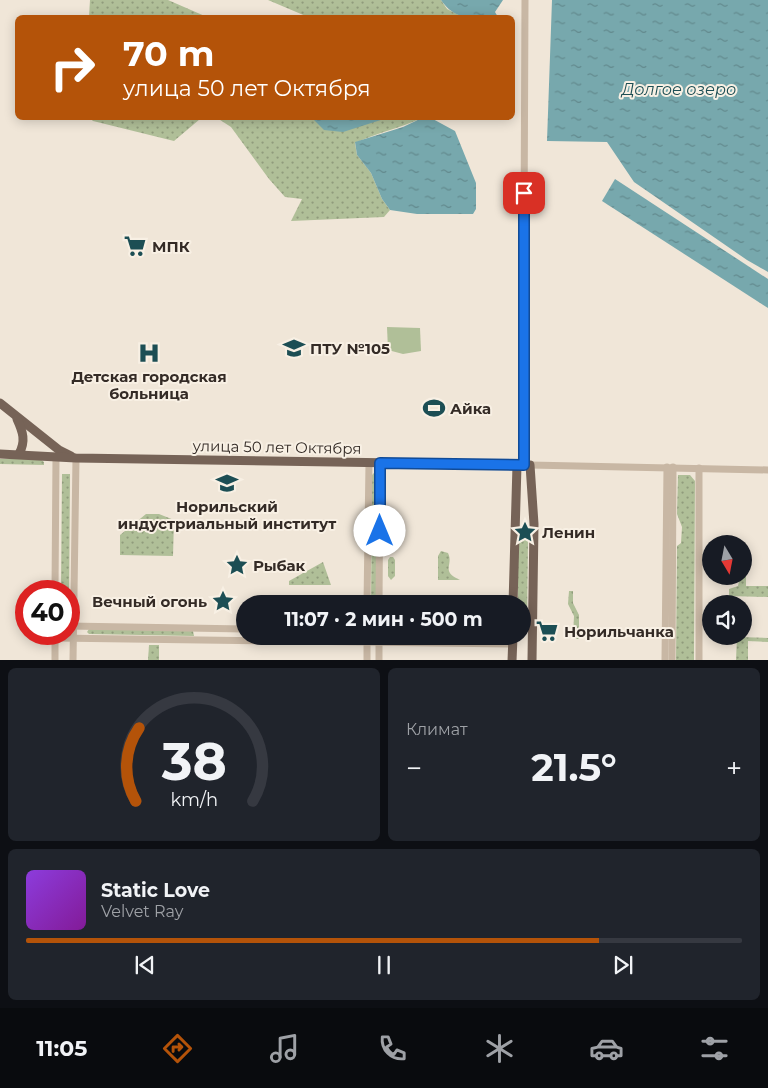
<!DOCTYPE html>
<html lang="ru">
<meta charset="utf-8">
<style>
:root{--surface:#171b24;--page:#20242c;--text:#f1f3f6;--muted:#9ea1a6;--line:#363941;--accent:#b45309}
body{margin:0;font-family:Montserrat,sans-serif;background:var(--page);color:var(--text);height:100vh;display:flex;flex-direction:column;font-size:19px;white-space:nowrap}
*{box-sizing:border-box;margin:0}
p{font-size:16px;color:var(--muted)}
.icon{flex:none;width:28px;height:28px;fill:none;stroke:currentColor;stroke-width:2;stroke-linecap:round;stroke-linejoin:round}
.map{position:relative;height:660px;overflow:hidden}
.panel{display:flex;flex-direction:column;gap:8px;padding:8px;background:#0d0f14;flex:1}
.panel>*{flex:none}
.banner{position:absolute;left:15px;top:15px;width:500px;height:105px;border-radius:8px;box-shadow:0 2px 12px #0003;background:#b45309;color:#fff;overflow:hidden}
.needle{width:32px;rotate:170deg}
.fabs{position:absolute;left:702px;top:535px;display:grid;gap:10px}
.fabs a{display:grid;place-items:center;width:50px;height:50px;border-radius:50%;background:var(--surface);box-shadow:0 2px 12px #0003;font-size:25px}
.speed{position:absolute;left:15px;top:580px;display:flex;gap:10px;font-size:25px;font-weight:700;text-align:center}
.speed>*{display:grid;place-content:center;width:65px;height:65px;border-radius:50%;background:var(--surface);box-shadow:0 2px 12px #0003;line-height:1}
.speed .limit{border:8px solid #d22;background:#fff;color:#111}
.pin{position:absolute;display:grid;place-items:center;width:42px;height:42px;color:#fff;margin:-21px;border-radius:10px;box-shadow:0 2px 8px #0006}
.me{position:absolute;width:55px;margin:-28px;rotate:0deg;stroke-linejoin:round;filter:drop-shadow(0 0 4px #0008)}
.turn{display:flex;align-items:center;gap:18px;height:105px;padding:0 25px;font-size:22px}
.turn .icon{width:65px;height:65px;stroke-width:2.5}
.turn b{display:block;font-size:35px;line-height:42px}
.big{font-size:38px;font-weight:700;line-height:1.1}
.panel .tile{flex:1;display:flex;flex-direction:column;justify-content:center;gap:8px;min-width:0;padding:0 18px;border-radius:8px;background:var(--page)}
.panel .dial{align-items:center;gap:0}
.dial svg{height:130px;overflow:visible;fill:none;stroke:var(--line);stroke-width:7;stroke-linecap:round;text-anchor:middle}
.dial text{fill:var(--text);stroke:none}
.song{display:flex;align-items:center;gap:15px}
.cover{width:60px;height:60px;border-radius:8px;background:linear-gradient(135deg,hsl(270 70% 55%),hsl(290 70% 35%))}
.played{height:5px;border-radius:2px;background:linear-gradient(90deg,var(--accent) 80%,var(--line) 80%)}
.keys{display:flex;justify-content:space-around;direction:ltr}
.heat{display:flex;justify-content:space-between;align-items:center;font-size:28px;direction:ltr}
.panel .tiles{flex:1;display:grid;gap:8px;grid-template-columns:1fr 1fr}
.tile:last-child{grid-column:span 2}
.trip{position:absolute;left:236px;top:595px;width:295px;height:50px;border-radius:25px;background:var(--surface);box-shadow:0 2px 12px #0003;font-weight:700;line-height:50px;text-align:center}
.tabs{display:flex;height:80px;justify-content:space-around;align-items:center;background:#090b0e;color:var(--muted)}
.tabs .icon{width:35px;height:35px}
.tabs .active{color:var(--accent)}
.tabs b{font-size:22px;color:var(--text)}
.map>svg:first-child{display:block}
.grass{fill:url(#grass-dots)}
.garden{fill:#b0bf98}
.water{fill:url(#water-ripples)}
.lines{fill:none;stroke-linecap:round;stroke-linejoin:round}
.minor{stroke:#c8b7a4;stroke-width:7}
.major{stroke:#766357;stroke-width:9}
.route-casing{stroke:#114b97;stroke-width:12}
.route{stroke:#1a73e8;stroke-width:9}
.labels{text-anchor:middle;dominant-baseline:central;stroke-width:4;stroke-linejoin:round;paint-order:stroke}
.poi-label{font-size:15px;font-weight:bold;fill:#342b26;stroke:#f8f0e4;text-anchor:start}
.street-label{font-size:15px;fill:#342b26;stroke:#f8f0e4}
.water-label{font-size:16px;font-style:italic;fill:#1c4e54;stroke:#f8f0e4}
</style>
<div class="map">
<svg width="768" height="661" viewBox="0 0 768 661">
<defs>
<pattern id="grass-dots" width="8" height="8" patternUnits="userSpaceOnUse" patternTransform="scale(1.25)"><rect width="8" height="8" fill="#b0bf98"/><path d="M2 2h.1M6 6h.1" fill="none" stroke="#909b7c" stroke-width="1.8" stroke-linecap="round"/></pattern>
<pattern id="water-ripples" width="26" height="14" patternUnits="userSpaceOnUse" patternTransform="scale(1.25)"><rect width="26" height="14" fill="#77a8ad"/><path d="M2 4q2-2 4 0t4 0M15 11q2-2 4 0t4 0" fill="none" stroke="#62898d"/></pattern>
</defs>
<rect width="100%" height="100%" fill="#f0e6d8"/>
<!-- grass -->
<g class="grass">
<path d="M90 0H168L207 17H89Z"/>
<path d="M268 0H441L447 9 463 17H308Z"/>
<path d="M90 118H209L200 119 174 141 93 121Z"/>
<path d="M217 118H422C400 128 377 133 355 143L357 155 371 173 382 199 390 210 384 217 291 221 302 199 285 197 269 179 231 127Z"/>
<path d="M0 459H40L44 462V465L0 464Z"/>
<path d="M375 472 377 473 376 604H371L372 475Z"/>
<path d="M62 474H70L69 610V591H61Z"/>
<path d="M678 475H690L695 481 694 660H676L677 546 681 543 682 527 677 514Z"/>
<path d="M146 514H159L174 520 173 556 120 555V535Z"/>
<path d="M518 539H528L527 622H523L522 604H518Z"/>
<path d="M441 551 448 553C454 565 440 571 460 580H438V556Z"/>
<path d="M390 557H393L395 560V576L391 580 388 576V560Z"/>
<path d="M323 562 331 585H289V581Z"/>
<path d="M744 562H746V586H768V597L729 596V589L738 586 740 576H744Z"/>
<path d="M569 591H573V603L579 615V639H573L574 616 568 604Z"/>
<path d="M89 629 193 631 194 636 89 634 87 632Z"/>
<path d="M253 636H363L360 639Z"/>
<path d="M384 636 496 637 498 639V641L385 640Z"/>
<path d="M737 637 768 638V642L748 641V660H736Z"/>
<path d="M149 645H159V660H148Z"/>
</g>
<!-- garden -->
<path class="garden" d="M387 327 420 328 421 351 403 354 388 350Z"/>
<!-- water -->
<g class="water">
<path d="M441 0H503L495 12 498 17C474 18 456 22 441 0Z"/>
<path d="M552 0H768V272L747 260 634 182 607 142 547 141Z"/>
<path d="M312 118H387L343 132 324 130Z"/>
<path d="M422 118H431L455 131 476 183V209L473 214H417L390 210 382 199 371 173 357 155 355 142 403 127Z"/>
<path d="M615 179 768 279V308L602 201Z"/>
</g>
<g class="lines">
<!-- minor -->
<g class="minor">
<path d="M523 465 525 0"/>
<path d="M530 465 768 470"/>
<path d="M699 468V661"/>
<path d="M55 591 56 457"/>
<path d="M367 604 369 463"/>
<path d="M379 604 380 463"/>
<path d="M69 626 245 629"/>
<path d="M55 638 512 644"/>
<path d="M55 661V634"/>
<path d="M73 661 76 458"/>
<path d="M367 661V636"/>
<path d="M379 661V636"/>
<path d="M665 661 667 467"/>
<path d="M672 661 673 467"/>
</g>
<!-- major -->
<g class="major">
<path d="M0 403 59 450 71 456"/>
<path d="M17 419C23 432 26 441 19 454"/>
<path d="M0 454 76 458 530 465 534 524 532 661"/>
<path d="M513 604 517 465"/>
<path d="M512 661 513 636"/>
</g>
</g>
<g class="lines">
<!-- route casing -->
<g class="route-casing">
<path id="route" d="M380 531V463L524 465V193"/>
</g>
<!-- route -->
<use href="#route" class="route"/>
</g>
<!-- icons -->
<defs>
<g id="supermarket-bare" transform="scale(1.725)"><path d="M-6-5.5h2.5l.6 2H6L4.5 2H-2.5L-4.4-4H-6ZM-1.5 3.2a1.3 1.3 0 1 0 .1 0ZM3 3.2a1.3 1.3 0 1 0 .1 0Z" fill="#1c4e54" stroke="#f8f0e4" stroke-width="2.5" paint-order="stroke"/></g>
<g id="university-bare" transform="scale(1.725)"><path d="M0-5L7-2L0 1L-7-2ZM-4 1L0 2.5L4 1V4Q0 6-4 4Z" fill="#1c4e54" stroke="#f8f0e4" stroke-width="2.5" paint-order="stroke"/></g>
<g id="hospital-bare" transform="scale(1.725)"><path d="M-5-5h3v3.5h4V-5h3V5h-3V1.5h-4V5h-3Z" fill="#1c4e54" stroke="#f8f0e4" stroke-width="2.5" paint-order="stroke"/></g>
<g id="stadium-bare" transform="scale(1.725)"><path d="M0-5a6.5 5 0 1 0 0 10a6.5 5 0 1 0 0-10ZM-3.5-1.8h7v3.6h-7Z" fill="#1c4e54" stroke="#f8f0e4" stroke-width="2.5" paint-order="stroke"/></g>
<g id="sight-bare" transform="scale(1.725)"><path d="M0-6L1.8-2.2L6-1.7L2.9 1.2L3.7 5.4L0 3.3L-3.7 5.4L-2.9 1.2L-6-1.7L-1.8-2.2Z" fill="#1c4e54" stroke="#f8f0e4" stroke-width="2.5" paint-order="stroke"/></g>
</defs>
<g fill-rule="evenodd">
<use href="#supermarket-bare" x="135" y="246"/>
<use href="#university-bare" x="294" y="348"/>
<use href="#hospital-bare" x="149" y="353"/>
<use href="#stadium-bare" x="434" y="408"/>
<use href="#university-bare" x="227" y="483"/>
<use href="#sight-bare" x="525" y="532"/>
<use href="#sight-bare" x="237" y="565"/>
<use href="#sight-bare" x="223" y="601"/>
<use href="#supermarket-bare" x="547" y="631"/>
</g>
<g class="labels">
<!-- poi labels -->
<g class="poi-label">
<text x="152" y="246">МПК</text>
<text x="310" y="348">ПТУ №105</text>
<text x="149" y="376" text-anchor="middle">Детская городская<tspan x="149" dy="17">больница</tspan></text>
<text x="450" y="408">Айка</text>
<text x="227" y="506" text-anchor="middle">Норильский<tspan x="227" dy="17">индустриальный институт</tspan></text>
<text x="542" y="532">Ленин</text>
<text x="253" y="565">Рыбак</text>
<text x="207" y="601" text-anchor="end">Вечный огонь</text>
<text x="564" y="631">Норильчанка</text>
</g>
<!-- street labels -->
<g class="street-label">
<text transform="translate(277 447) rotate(1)">улица 50 лет Октября</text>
</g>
<!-- water labels -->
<g class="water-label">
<text x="679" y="89">Долгое озеро</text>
</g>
</g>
</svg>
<div class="fabs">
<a><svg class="needle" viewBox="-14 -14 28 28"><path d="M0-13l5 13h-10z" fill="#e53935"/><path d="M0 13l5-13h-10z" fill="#9ea1a6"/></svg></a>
<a><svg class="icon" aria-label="sound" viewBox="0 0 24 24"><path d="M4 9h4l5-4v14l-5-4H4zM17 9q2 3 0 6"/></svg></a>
</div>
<div class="speed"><div class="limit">40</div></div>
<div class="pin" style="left:524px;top:193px;background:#d93025"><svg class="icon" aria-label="arrive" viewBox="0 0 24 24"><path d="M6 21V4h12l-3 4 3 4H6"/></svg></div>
<svg class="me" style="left:380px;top:531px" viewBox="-20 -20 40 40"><circle r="19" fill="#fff"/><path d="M0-13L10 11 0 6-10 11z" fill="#1a73e8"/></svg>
<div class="trip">11:07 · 2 мин · 500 m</div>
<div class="banner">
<div class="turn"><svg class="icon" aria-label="right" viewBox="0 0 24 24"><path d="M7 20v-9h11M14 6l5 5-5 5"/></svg><div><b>70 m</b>улица 50 лет Октября</div></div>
</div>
</div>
<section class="panel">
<div class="tiles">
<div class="tile dial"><svg viewBox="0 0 100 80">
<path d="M14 69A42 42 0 1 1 86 69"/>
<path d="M14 69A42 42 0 0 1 16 24" stroke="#b45309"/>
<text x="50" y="56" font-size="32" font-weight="700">38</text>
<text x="50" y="72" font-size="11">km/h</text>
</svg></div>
<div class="tile"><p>Климат</p>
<div class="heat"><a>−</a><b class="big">21.5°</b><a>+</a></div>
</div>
<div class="tile">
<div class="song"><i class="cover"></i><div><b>Static Love</b><p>Velvet Ray</p></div></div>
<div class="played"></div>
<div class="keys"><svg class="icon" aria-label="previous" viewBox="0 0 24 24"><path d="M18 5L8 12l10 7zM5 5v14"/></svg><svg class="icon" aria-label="pause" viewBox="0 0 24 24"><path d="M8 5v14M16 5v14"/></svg><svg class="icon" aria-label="next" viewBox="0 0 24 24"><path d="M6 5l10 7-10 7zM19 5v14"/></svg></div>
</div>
</div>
</section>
<nav class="tabs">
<b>11:05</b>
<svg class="icon active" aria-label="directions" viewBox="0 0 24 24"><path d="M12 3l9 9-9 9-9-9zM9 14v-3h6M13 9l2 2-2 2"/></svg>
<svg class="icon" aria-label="music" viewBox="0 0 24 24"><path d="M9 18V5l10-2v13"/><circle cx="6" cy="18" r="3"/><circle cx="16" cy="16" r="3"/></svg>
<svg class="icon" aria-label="phone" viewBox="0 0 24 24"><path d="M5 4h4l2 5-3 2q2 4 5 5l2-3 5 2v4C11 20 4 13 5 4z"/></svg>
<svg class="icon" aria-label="climate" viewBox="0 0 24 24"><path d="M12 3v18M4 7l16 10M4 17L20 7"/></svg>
<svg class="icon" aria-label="car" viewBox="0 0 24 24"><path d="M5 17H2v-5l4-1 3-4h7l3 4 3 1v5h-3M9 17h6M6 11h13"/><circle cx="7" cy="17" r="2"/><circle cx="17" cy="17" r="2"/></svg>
<svg class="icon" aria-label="filters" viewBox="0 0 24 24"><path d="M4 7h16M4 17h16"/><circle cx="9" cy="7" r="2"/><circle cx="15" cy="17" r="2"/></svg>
</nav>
